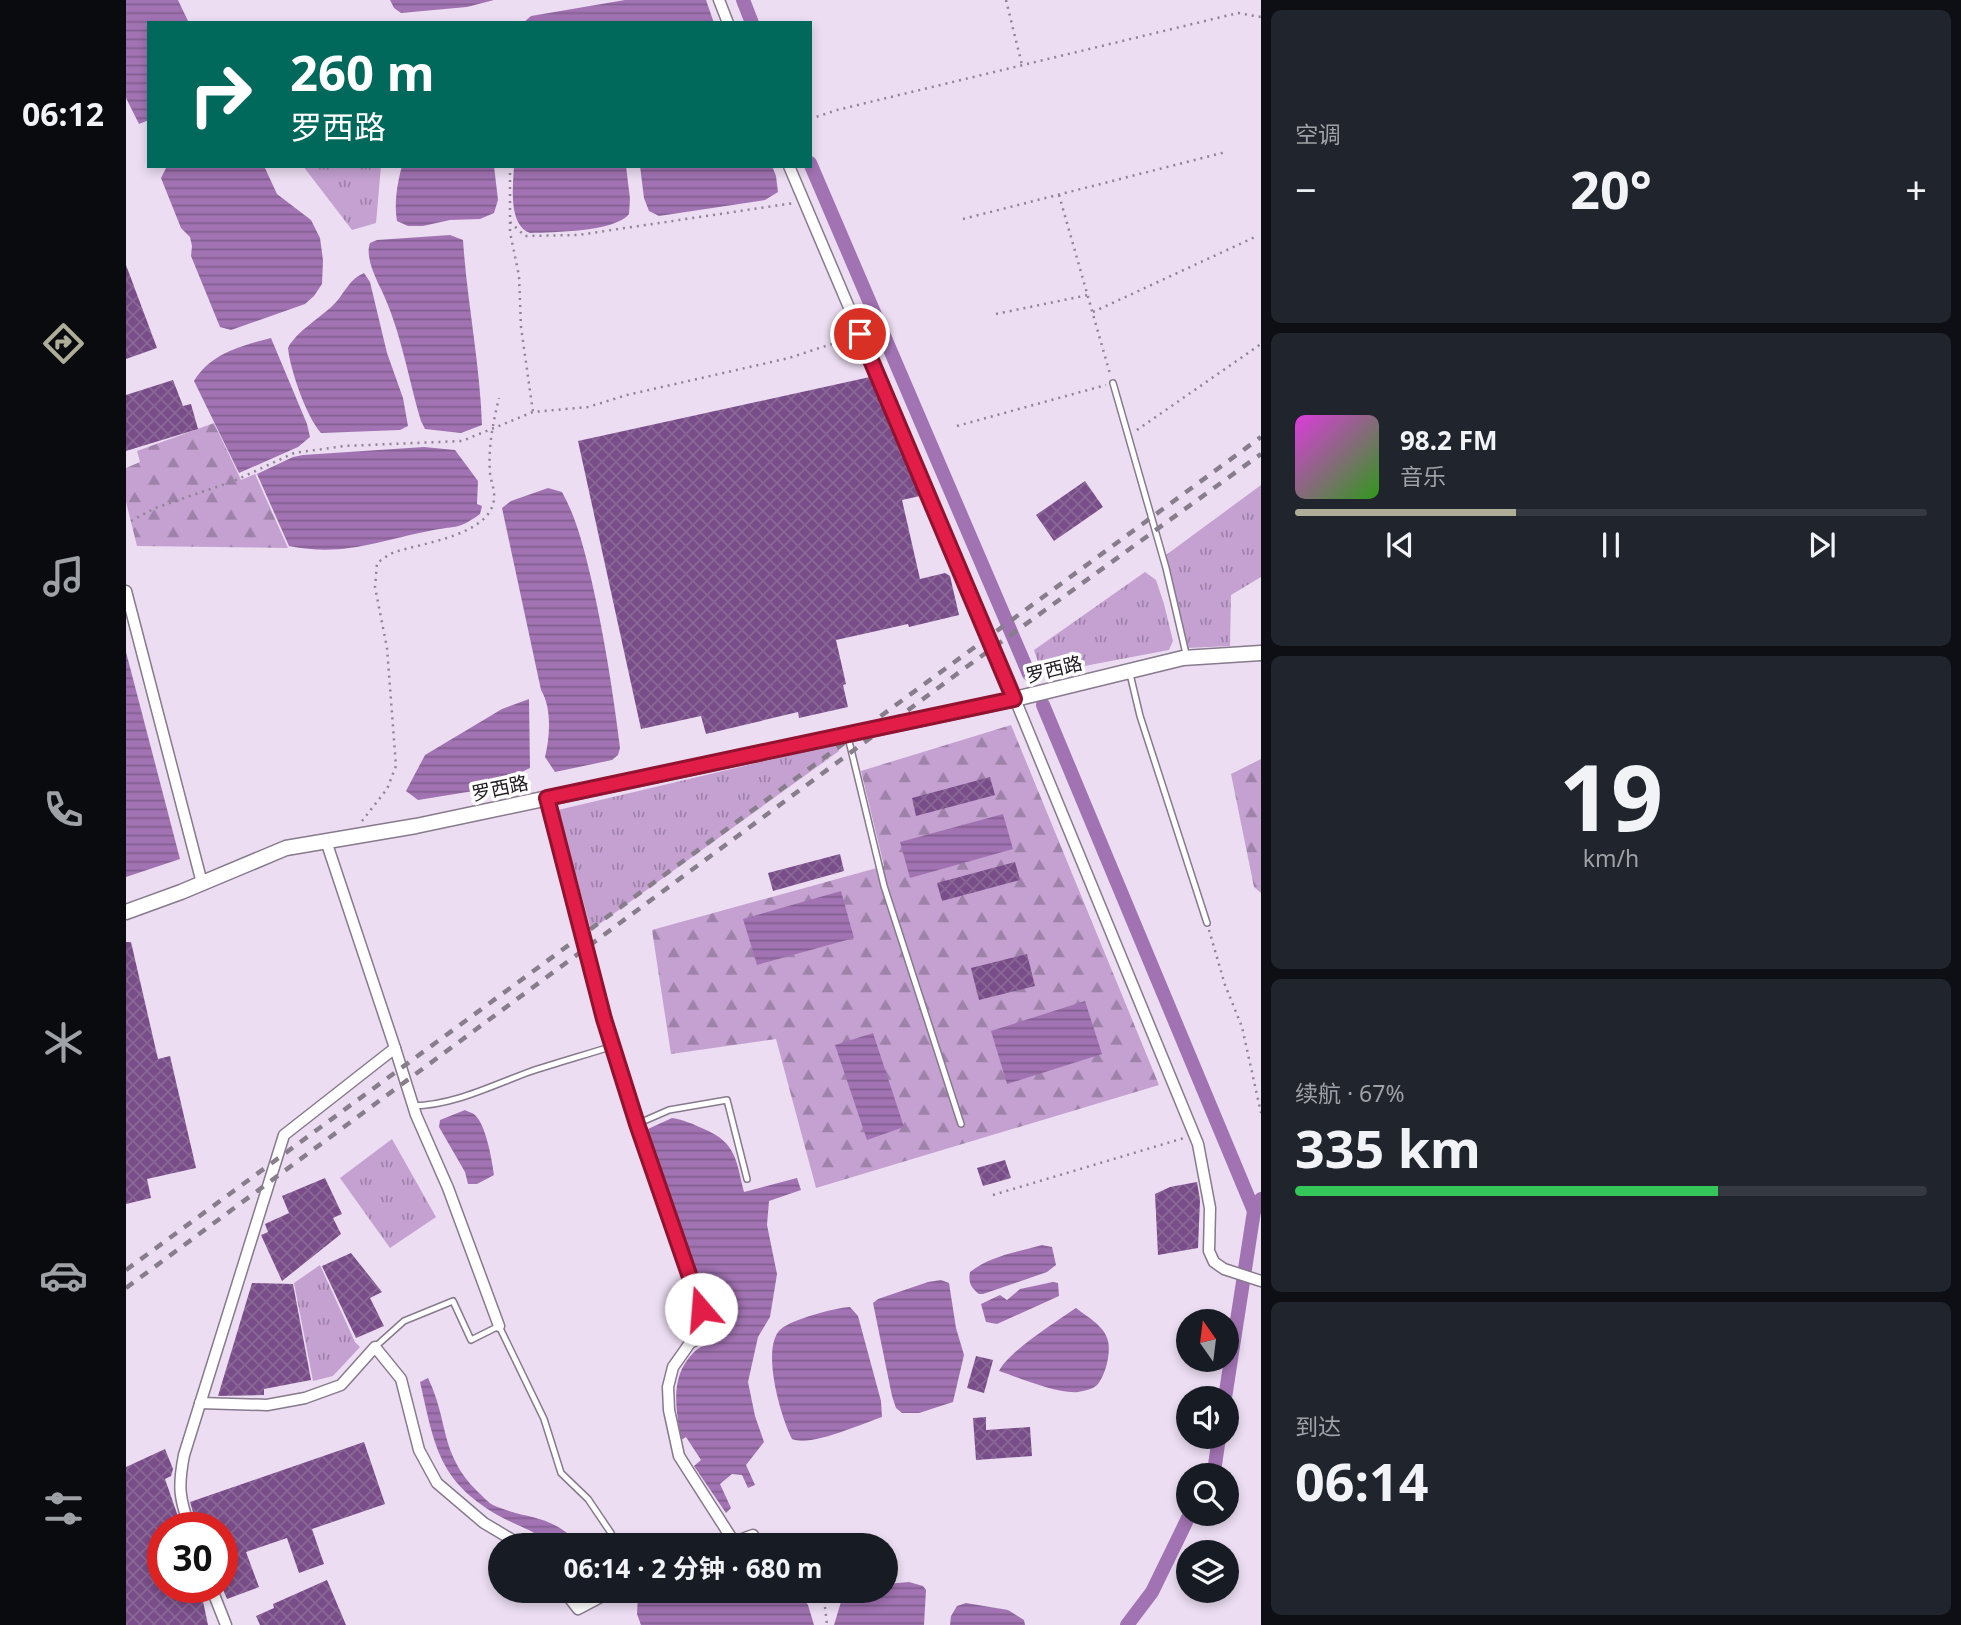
<!DOCTYPE html>
<html lang="zh">
<meta charset="utf-8">
<style>
:root{--surface:#171b24;--page:#20242c;--text:#f1f3f6;--muted:#9ea1a6;--line:#363941;--accent:#aeae98}
body{margin:0;font-family:"Noto Sans","Noto Sans SC",sans-serif;background:var(--page);color:var(--text);height:100vh;display:flex;flex-direction:column;font-size:26px;white-space:nowrap}
*{box-sizing:border-box;margin:0}
p{font-size:23px;color:var(--muted)}
.icon{flex:none;width:38px;height:38px;fill:none;stroke:currentColor;stroke-width:2;stroke-linecap:round;stroke-linejoin:round}
.map{position:relative;flex:1;overflow:hidden}
.panel{display:flex;flex-direction:column;gap:10px;padding:10px;background:#0d0f14;width:700px}
.panel>*{flex:none}
.banner{position:absolute;left:21px;top:21px;width:665px;height:147px;border-radius:0px;box-shadow:0 4px 10px #0003;background:#00695c;color:#fff;overflow:hidden}
.needle{width:46px;rotate:346deg}
.tools{position:absolute;left:1050px;top:1309px;display:grid;gap:14px}
.tools a{display:grid;place-items:center;width:63px;height:63px;border-radius:50%;background:var(--surface);box-shadow:0 4px 10px #0003;font-size:35px}
.speed{position:absolute;left:21px;top:1512px;display:flex;gap:14px;font-size:35px;font-weight:700;text-align:center}
.speed>*{display:grid;place-content:center;width:91px;height:91px;border-radius:50%;background:var(--surface);box-shadow:0 4px 10px #0003;line-height:1}
.speed .limit{border:10px solid #d22;background:#fff;color:#111}
.pin{position:absolute;display:grid;place-items:center;width:60px;height:60px;color:#fff;margin:-30px;border:4px solid #fff;border-radius:50%;box-shadow:0 2px 7px #0007}
.me{position:absolute;width:77px;margin:-38px;rotate:342deg;stroke-linejoin:round;filter:drop-shadow(0 0 5px #0008)}
.turn{display:flex;align-items:center;gap:24px;height:147px;padding:0 28px;font-size:32px}
.turn .icon{width:91px;height:91px;stroke-width:2.5}
.turn b{display:block;font-size:49px;line-height:60px}
.big{font-size:52px;font-weight:700;line-height:1.1}
.panel .card{flex:1;display:flex;flex-direction:column;justify-content:center;gap:10px;min-width:0;padding:0 24px;border-radius:10px;background:var(--page)}
.panel .dial{align-items:center;gap:0}
.dial b{font-size:91px;line-height:1}
.song{display:flex;align-items:center;gap:21px}
.cover{width:84px;height:84px;border-radius:10px;background:linear-gradient(135deg,hsl(300 70% 55%),hsl(110 70% 35%))}
.played{height:7px;border-radius:4px;background:linear-gradient(90deg,var(--accent) 35%,var(--line) 35%)}
.keys{display:flex;justify-content:space-around;direction:ltr}
.heat{display:flex;justify-content:space-between;align-items:center;font-size:38px;direction:ltr}
.charge{height:10px;border-radius:5px;background:linear-gradient(90deg,#34c759 67%,var(--line) 0)}
.trip{position:absolute;left:362px;top:1533px;width:410px;height:70px;border-radius:35px;background:var(--surface);box-shadow:0 4px 10px #0003;font-weight:700;line-height:70px;text-align:center}
main{display:flex;flex:1;min-height:0}
.dock{display:flex;flex-direction:column;width:126px;justify-content:space-around;align-items:center;background:#090b0e;color:var(--muted)}
.dock .icon{width:49px;height:49px}
.dock .active{color:var(--accent)}
.dock b{font-size:32px;color:var(--text)}
.map>svg:first-child{display:block}
.grass{fill:url(#grass-tufts)}
.forest{fill:url(#forest-firs)}
.water{fill:url(#water-rules)}
.lines{fill:none;stroke-linecap:round;stroke-linejoin:round}
.canal{stroke:#a273b3;stroke-width:14}
.building{fill:url(#building-cross-hatch)}
.service-casing{stroke:#877a8d;stroke-width:8}
.minor-casing{stroke:#877a8d;stroke-width:13}
.tertiary-casing{stroke:#877a8d;stroke-width:17}
.path{stroke:#8e8492;stroke-width:2.5;stroke-dasharray:2 5;stroke-linecap:butt}
.service{stroke:#fff;stroke-width:5}
.minor{stroke:#fff;stroke-width:10}
.tertiary{stroke:#fff;stroke-width:14}
.rail{stroke:#877d8b;stroke-width:4.5;stroke-dasharray:9 9;stroke-linecap:butt}
.route-casing{stroke:#92132f;stroke-width:18}
.route{stroke:#e11d48;stroke-width:12}
.labels{text-anchor:middle;dominant-baseline:central;stroke-width:7;stroke-linejoin:round;paint-order:stroke}
.street-label{font-size:19px;fill:#1e1920;stroke:#fff}
</style>
<main>
<nav class="dock">
<b>06:12</b>
<svg class="icon active" aria-label="directions" viewBox="0 0 24 24"><path d="M12 3l9 9-9 9-9-9zM9 14v-3h6M13 9l2 2-2 2"/></svg>
<svg class="icon" aria-label="music" viewBox="0 0 24 24"><path d="M9 18V5l10-2v13"/><circle cx="6" cy="18" r="3"/><circle cx="16" cy="16" r="3"/></svg>
<svg class="icon" aria-label="phone" viewBox="0 0 24 24"><path d="M5 4h4l2 5-3 2q2 4 5 5l2-3 5 2v4C11 20 4 13 5 4z"/></svg>
<svg class="icon" aria-label="climate" viewBox="0 0 24 24"><path d="M12 3v18M4 7l16 10M4 17L20 7"/></svg>
<svg class="icon" aria-label="car" viewBox="0 0 24 24"><path d="M5 17H2v-5l4-1 3-4h7l3 4 3 1v5h-3M9 17h6M6 11h13"/><circle cx="7" cy="17" r="2"/><circle cx="17" cy="17" r="2"/></svg>
<svg class="icon" aria-label="filters" viewBox="0 0 24 24"><path d="M4 7h16M4 17h16"/><circle cx="9" cy="7" r="2"/><circle cx="15" cy="17" r="2"/></svg>
</nav>
<div class="map">
<svg width="1135" height="1625" viewBox="0 0 1135 1625">
<defs>
<pattern id="grass-tufts" width="24" height="20" patternUnits="userSpaceOnUse" patternTransform="scale(1.75)"><rect width="24" height="20" fill="#c4a1d1"/><path d="M3 7l-1-3M5 7V3M7 7l1-3M15 17l-1-3M17 17v-4M19 17l1-3" fill="none" stroke="#9f82a9"/></pattern>
<pattern id="forest-firs" width="22" height="20" patternUnits="userSpaceOnUse" patternTransform="scale(1.75)"><rect width="22" height="20" fill="#c4a1d1"/><path d="M5 1l3.5 6h-7zM16 11l3.5 6h-7z" fill="#9f82a9"/></pattern>
<pattern id="water-rules" width="6" height="5" patternUnits="userSpaceOnUse" patternTransform="scale(1.75)"><rect width="6" height="5" fill="#a273b3"/><path d="M0 2.5h6" fill="none" stroke="#835e91"/></pattern>
<pattern id="building-cross-hatch" width="8" height="8" patternUnits="userSpaceOnUse" patternTransform="scale(1.75)"><rect width="8" height="8" fill="#794d89"/><path d="M0 0l8 8M0 8l8-8" fill="none" stroke="#8a6896"/></pattern>
</defs>
<rect width="100%" height="100%" fill="#ecddf2"/>
<!-- grass -->
<g class="grass">
<path d="M177 166H255L250 223 226 230Z"/>
<path d="M1135 485V577L1105 595 1104 646 1061 648 1040 555Z"/>
<path d="M1019 572 1030 580 1038 604 1047 641 1043 650 916 674 908 650Z"/>
<path d="M711 744 713 751 465 930 432 810Z"/>
<path d="M266 1139 310 1217 264 1248 214 1178Z"/>
<path d="M194 1265 229 1342 234 1347 207 1376 187 1381 168 1283Z"/>
</g>
<!-- forest -->
<g class="forest">
<path d="M88 423 115 480 129 474 162 548 11 546 0 502V468L14 462 11 451Z"/>
<path d="M885 725 1033 1085 690 1188 650 1039 545 1054 526 930 758 866 735 771Z"/>
<path d="M1135 759V893L1128 887 1105 774Z"/>
</g>
<!-- water -->
<g class="water">
<path d="M0 0H52L63 23H23V120L13 124 0 98Z"/>
<path d="M264 0H368L341 7 275 13 268 8Z"/>
<path d="M499 0H580L588 23H397L405 16Z"/>
<path d="M41 166H138L151 194 185 220 194 238 197 260 196 284 188 296 179 304 105 330 94 327 65 256 66 246 64 237 55 228 35 178Z"/>
<path d="M276 166H368L372 200 368 213 354 219 324 220 297 226H282L271 221C268 203 271 184 276 166Z"/>
<path d="M388 166H500L504 199 503 214C489 232 427 232 404 233 382 225 387 186 388 166Z"/>
<path d="M514 166H646L650 176 652 192 639 200 533 216 523 211 518 198Z"/>
<path d="M324 235 337 240C341 302 354 363 356 425L335 433 299 429 295 421C282 377 275 331 255 289 249 277 239 256 244 243L251 240Z"/>
<path d="M238 273 244 282 261 353 277 398 282 426 274 430 195 433C180 416 164 369 162 348 170 331 198 316 211 301 220 290 224 279 238 273Z"/>
<path d="M145 338 181 424 184 437 172 447 113 473 68 381C85 353 115 346 145 338Z"/>
<path d="M298 447 329 450 352 481 351 504 356 506 354 514C331 531 329 525 303 531 251 541 218 557 163 546L131 474 167 457 177 455Z"/>
<path d="M422 488 436 492C451 519 458 549 465 578 478 635 487 691 494 748L492 755 486 760 429 772 419 757C424 737 426 708 415 690L376 508 385 501Z"/>
<path d="M0 652 54 859 0 877Z"/>
<path d="M403 699 404 768 360 789 292 800 280 791 299 755 376 709Z"/>
<path d="M877 814 887 849 784 878 774 842Z"/>
<path d="M715 891 728 938 631 965 617 919Z"/>
<path d="M959 1001 976 1054 881 1084 865 1031Z"/>
<path d="M747 1033 778 1127 741 1140 709 1045Z"/>
<path d="M339 1110C342 1112 346 1112 349 1115 360 1125 366 1160 368 1175L351 1184H342L339 1172 313 1127 314 1120Z"/>
<path d="M546 1118C558 1120 567 1124 578 1129 611 1143 610 1161 618 1192L671 1178 675 1190 643 1201 641 1225 651 1274 644 1317 632 1337 622 1382 629 1416 638 1442 620 1465 629 1485 622 1488 616 1475 606 1474 594 1484 605 1508 600 1513 568 1466 575 1460 560 1437 555 1440C550 1408 543 1377 568 1352 574 1346 585 1343 592 1339L588 1321 520 1136 522 1129Z"/>
<path d="M916 1245 926 1247 930 1265 921 1272 857 1294H853C845 1288 842 1282 844 1272 864 1256 891 1252 916 1245Z"/>
<path d="M815 1280 823 1283 830 1328 838 1355 827 1402 793 1413H776L770 1408 766 1396 747 1303 752 1299 802 1282Z"/>
<path d="M927 1282 932 1283 933 1296 871 1324 860 1322 855 1304 874 1295 881 1300 894 1289Z"/>
<path d="M724 1307 732 1316 755 1401 756 1417C735 1424 685 1447 666 1439 655 1418 634 1347 655 1329 667 1319 708 1308 724 1307Z"/>
<path d="M950 1308C960 1316 977 1325 981 1338 986 1350 980 1374 972 1384 968 1389 958 1391 952 1392 931 1394 894 1378 873 1371 882 1352 931 1321 950 1308Z"/>
<path d="M302 1378C323 1421 313 1453 351 1491 356 1495 361 1502 367 1505 403 1521 423 1512 454 1545H423C412 1531 393 1527 377 1518 313 1483 309 1448 294 1382Z"/>
<path d="M783 1582 797 1586 800 1590 798 1625H708L718 1592 760 1591V1584Z"/>
<path d="M523 1591H672L682 1605 688 1625H515L511 1614 512 1595Z"/>
<path d="M840 1603 882 1610 898 1620 899 1625H824L825 1616 831 1606Z"/>
</g>
<g class="lines">
<!-- canal -->
<g class="canal">
<path d="M617 0 626 23"/>
<path d="M684 163 903 674"/>
<path d="M917 705 1128 1211"/>
<path d="M1099 1398 1128 1211 1135 1199"/>
<path d="M1084 1475 1089 1465 1093 1437"/>
<path d="M1001 1625 1026 1592 1064 1514"/>
</g>
</g>
<!-- building -->
<g class="building">
<path d="M0 265 31 348 0 359Z"/>
<path d="M744 377 794 496 776 500 794 579 819 573 824 576 833 615 783 627 782 624 710 640 720 684 717 685 722 707 673 718 672 712 580 734 575 716 515 729 452 441Z"/>
<path d="M47 380 57 406 65 404 72 429 0 451V395Z"/>
<path d="M959 481 977 507 928 541 910 515Z"/>
<path d="M864 777 869 795 790 816 786 798Z"/>
<path d="M714 854 718 871 647 891 642 873Z"/>
<path d="M889 862 894 880 816 901 811 883Z"/>
<path d="M0 942H5L32 1059 44 1056 70 1168 21 1179 25 1198 0 1204Z"/>
<path d="M901 954 909 986 853 1000 845 968Z"/>
<path d="M879 1160 885 1178 857 1186 851 1168Z"/>
<path d="M199 1178 216 1214 207 1218 215 1234 156 1281 135 1235 142 1232 139 1224 163 1213 156 1196Z"/>
<path d="M1071 1182 1074 1200 1072 1248 1032 1255 1029 1194 1044 1187Z"/>
<path d="M225 1253 256 1292 244 1298 258 1326 230 1338 196 1266Z"/>
<path d="M126 1283 167 1284 185 1380 138 1389V1395L92 1396Z"/>
<path d="M850 1356 867 1360 858 1393 841 1388Z"/>
<path d="M860 1417V1430L904 1427 906 1456 850 1460 847 1418Z"/>
<path d="M238 1442 259 1504 186 1529 198 1564 173 1573 161 1538 120 1552 133 1587 101 1599 96 1587V1528H75L73 1522 70 1523 64 1502Z"/>
<path d="M39 1449 47 1469 45 1476 39 1479 56 1528H37V1587H74L82 1625H0V1467Z"/>
<path d="M201 1580 220 1625H134L130 1616 148 1608 147 1604Z"/>
</g>
<g class="lines">
<!-- service casing -->
<g class="service-casing">
<g id="service">
<path d="M987 383 1040 568 1061 658"/>
<path d="M1004 674 1014 716 1081 923"/>
<path d="M722 737 758 886 835 1124"/>
<path d="M287 1106C328 1105 365 1086 403 1072 430 1063 459 1055 487 1046"/>
<path d="M511 1124 543 1110 601 1100 621 1179"/>
<path d="M249 1347 278 1321 327 1301 345 1340 373 1326 418 1419 435 1473 462 1499 485 1533 490 1545"/>
<path d="M628 1535 643 1545"/>
<path d="M692 1591 696 1597"/>
</g>
</g>
<!-- minor casing -->
<g class="minor-casing">
<g id="minor">
<path d="M593 0 602 23"/>
<path d="M663 166 889 699 1072 1144 1084 1208 1083 1251 1088 1262 1098 1269 1135 1281"/>
<path d="M0 591 76 883"/>
<path d="M421 798 479 1019 511 1124 583 1333 564 1343 547 1367 542 1387 543 1410 553 1456 608 1542"/>
<path d="M269 1048 290 1115 322 1188 373 1326"/>
<path d="M74 1403 141 1405 179 1398 215 1385 249 1347 275 1379 293 1450 311 1483 358 1523 395 1545"/>
<path d="M64 1528C53 1498 52 1486 58 1455L158 1135 269 1048 200 841"/>
<path d="M600 1545 627 1535"/>
<path d="M85 1587 100 1625"/>
<path d="M438 1591 452 1609 486 1591"/>
</g>
</g>
<!-- tertiary casing -->
<g class="tertiary-casing">
<path id="tertiary" d="M0 912 55 892 160 848 290 826 889 699 1057 658 1135 653"/>
</g>
<!-- path -->
<g class="path">
<path d="M880 0 896 65"/>
<path d="M684 119 711 110 1112 13 1135 17"/>
<path d="M384 166V232L393 276 395 327 407 412"/>
<path d="M933 195 984 374"/>
<path d="M837 219 1100 152"/>
<path d="M384 222 399 236 452 235 668 203"/>
<path d="M967 312 1129 237"/>
<path d="M870 314 962 295"/>
<path d="M831 426 980 385"/>
<path d="M1011 430 1135 344"/>
<path d="M5 521 29 508 108 481 168 453 218 446 336 441 407 412 462 407 501 395 663 358 724 338"/>
<path d="M236 821 261 789 270 766 261 648 249 587 251 563C257 559 263 554 269 552 296 543 365 535 368 499 369 490 365 482 364 473 362 447 367 423 373 398"/>
<path d="M1083 930 1099 985 1116 1027 1135 1113"/>
<path d="M867 1195 1058 1138"/>
<path d="M699 1607 701 1625"/>
</g>
<!-- service -->
<use href="#service" class="service"/>
<!-- minor -->
<use href="#minor" class="minor"/>
<!-- tertiary -->
<use href="#tertiary" class="tertiary"/>
<!-- rail -->
<g class="rail">
<path d="M0 1270 1135 437"/>
<path d="M0 1288 839 668 1135 454"/>
</g>
</g>
<g class="lines">
<!-- route casing -->
<g class="route-casing">
<path id="route" d="M575 1309 511 1124 478 1019 421 798 888 699 734 334"/>
</g>
<!-- route -->
<use href="#route" class="route"/>
</g>
<g class="labels">
<!-- street labels -->
<g class="street-label">
<text transform="translate(928 669) rotate(-14)">罗西路</text>
<text transform="translate(374 788) rotate(-12)">罗西路</text>
</g>
</g>
</svg>
<div class="tools">
<a><svg class="needle" viewBox="-14 -14 28 28"><path d="M0-13l5 13h-10z" fill="#e53935"/><path d="M0 13l5-13h-10z" fill="#9ea1a6"/></svg></a>
<a><svg class="icon" aria-label="sound" viewBox="0 0 24 24"><path d="M4 9h4l5-4v14l-5-4H4zM17 9q2 3 0 6"/></svg></a>
<a><svg class="icon" aria-label="search" viewBox="0 0 24 24"><circle cx="10" cy="10" r="6"/><path d="M15 15l6 6"/></svg></a>
<a><svg class="icon" aria-label="layers" viewBox="0 0 24 24"><path d="M12 4l9 5-9 5-9-5zM3 14l9 5 9-5"/></svg></a>
</div>
<div class="speed"><div class="limit">30</div></div>
<div class="pin" style="left:734px;top:334px;background:#d93025"><svg class="icon" aria-label="arrive" viewBox="0 0 24 24"><path d="M6 21V4h12l-3 4 3 4H6"/></svg></div>
<svg class="me" style="left:575px;top:1309px" viewBox="-20 -20 40 40"><circle r="19" fill="#fff"/><path d="M0-13L10 11 0 6-10 11z" fill="#e11d48"/></svg>
<div class="trip">06:14 · 2 分钟 · 680 m</div>
<div class="banner">
<div class="turn"><svg class="icon" aria-label="right" viewBox="0 0 24 24"><path d="M7 20v-9h11M14 6l5 5-5 5"/></svg><div><b>260 m</b>罗西路</div></div>
</div>
</div>
<section class="panel">
<div class="card"><p>空调</p>
<div class="heat"><a>−</a><b class="big">20°</b><a>+</a></div>
</div>
<div class="card">
<div class="song"><i class="cover"></i><div><b>98.2 FM</b><p>音乐</p></div></div>
<div class="played"></div>
<div class="keys"><svg class="icon" aria-label="previous" viewBox="0 0 24 24"><path d="M18 5L8 12l10 7zM5 5v14"/></svg><svg class="icon" aria-label="pause" viewBox="0 0 24 24"><path d="M8 5v14M16 5v14"/></svg><svg class="icon" aria-label="next" viewBox="0 0 24 24"><path d="M6 5l10 7-10 7zM19 5v14"/></svg></div>
</div>
<div class="card dial"><b>19</b><p>km/h</p></div>
<div class="card"><p>续航 · 67%</p><b class="big">335 km</b><div class="charge"></div></div>
<div class="card"><p>到达</p><b class="big">06:14</b></div>
</section>
</main>
